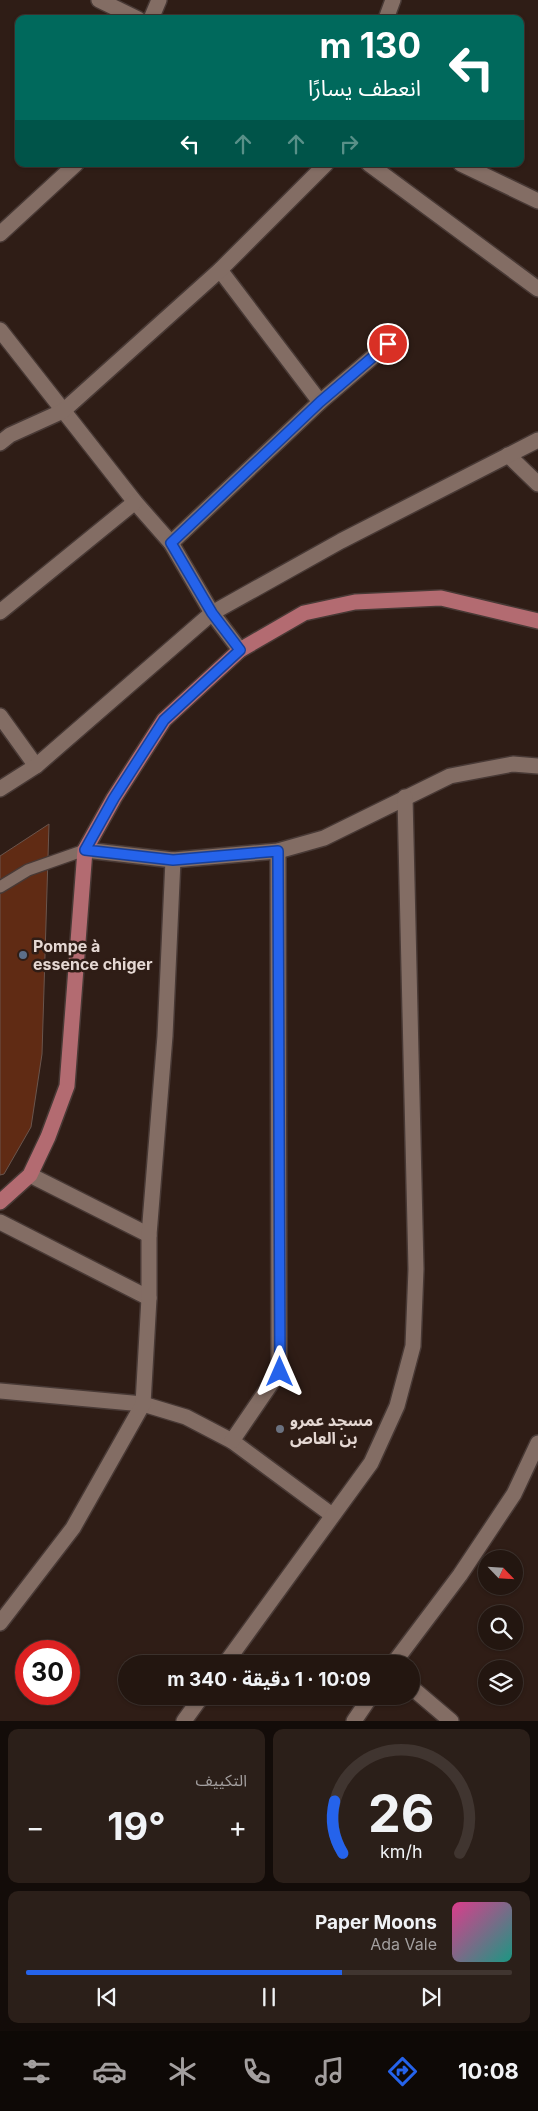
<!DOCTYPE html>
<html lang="ar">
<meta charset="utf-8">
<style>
:root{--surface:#231610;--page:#2b1f19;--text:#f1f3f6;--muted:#a39f9f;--line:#403530;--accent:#2563eb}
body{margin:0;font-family:Inter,"Noto Sans Arabic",sans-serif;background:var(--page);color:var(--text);direction:rtl;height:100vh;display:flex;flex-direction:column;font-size:19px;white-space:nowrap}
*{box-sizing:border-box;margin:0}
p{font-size:16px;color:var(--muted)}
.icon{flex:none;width:28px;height:28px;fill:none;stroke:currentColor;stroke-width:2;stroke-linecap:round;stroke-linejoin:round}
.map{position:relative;height:1721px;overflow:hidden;direction:ltr}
.details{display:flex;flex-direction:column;gap:8px;padding:8px;background:#130c09;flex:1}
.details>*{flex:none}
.banner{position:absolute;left:15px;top:15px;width:509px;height:152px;border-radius:10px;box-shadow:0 1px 4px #0004,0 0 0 1px var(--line);direction:rtl;background:#00695c;color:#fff;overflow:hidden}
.needle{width:32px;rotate:115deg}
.buttons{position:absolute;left:478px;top:1550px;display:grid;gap:10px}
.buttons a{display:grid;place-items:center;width:45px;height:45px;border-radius:50%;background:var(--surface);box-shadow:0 1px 4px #0004,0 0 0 1px var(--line);font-size:25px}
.speed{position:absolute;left:15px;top:1640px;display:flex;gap:10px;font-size:25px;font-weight:700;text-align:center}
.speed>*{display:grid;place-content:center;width:65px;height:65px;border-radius:50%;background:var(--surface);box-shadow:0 1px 4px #0004,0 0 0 1px var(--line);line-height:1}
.speed .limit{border:8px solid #d22;background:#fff;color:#111}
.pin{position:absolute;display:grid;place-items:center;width:42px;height:42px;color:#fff;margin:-21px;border:2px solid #fff;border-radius:50%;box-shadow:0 1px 5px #0007}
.me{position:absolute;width:55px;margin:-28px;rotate:0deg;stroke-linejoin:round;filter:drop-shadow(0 0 4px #0008)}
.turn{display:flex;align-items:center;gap:18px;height:105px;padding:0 20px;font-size:22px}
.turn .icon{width:65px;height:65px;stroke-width:2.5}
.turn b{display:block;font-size:35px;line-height:42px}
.lanes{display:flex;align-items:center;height:48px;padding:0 20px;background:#0003;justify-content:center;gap:25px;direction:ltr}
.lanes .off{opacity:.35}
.big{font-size:38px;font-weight:700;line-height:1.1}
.details .tile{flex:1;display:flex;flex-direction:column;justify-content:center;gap:8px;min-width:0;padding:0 18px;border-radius:10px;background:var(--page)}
.details .dial{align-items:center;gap:0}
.dial svg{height:130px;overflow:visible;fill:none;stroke:var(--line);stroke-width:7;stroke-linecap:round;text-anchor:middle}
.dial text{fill:var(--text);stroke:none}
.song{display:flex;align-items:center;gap:15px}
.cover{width:60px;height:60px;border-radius:8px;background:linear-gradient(135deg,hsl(330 70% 55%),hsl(170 70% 35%))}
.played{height:5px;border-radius:2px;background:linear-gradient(90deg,var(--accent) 65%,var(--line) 65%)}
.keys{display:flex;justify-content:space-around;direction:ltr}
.heat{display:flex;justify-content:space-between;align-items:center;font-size:28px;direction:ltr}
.details .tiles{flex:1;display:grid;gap:8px;grid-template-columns:1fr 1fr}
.tile:last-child{grid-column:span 2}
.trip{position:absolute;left:118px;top:1655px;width:302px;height:50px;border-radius:25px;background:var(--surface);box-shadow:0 1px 4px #0004,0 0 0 1px var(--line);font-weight:700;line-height:50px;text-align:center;direction:rtl}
.dock{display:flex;height:80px;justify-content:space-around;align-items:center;background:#0e0906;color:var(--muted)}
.dock .icon{width:35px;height:35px}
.dock .on{color:var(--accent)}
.dock b{font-size:22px;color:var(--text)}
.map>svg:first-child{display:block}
.building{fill:#602b14;stroke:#6a554d}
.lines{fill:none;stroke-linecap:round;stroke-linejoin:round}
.lane-casing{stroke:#483935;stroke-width:14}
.street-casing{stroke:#483935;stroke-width:18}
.primary-casing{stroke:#483935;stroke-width:18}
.lane{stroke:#836d64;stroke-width:11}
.street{stroke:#836d64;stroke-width:15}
.primary{stroke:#b36b71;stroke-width:15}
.route-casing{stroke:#184099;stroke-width:12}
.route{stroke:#2563eb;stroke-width:9}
.service-dot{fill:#5c6f8a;stroke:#2f1d16;stroke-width:2}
.worship-dot{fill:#6b7280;stroke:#2f1d16;stroke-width:2}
.labels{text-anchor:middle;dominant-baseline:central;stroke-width:5;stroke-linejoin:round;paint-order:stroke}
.poi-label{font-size:16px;font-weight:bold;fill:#e5d8d3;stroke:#2f1d16;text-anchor:start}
</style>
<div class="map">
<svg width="538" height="1721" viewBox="0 0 538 1721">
<rect width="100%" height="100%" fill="#2f1d16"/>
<!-- building -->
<path class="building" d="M49 824 42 1054 31 1127 4 1174 0 1175V856Z"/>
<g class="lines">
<!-- lane casing -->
<g class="lane-casing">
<path id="lane" d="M0 887 28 870 85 850"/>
</g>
<!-- street casing -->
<g class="street-casing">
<g id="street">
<path d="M99 0 138 19"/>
<path d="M151 19 159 0"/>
<path d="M386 19 393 0"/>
<path d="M369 164 538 289"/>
<path d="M461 164 538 201"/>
<path d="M0 234 76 164"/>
<path d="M220 270 320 402"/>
<path d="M0 330 135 502 171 543 212 613 240 650"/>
<path d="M0 443 10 435 63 411 220 270 326 164"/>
<path d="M508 455 538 484"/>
<path d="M171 543 320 402 388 344"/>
<path d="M0 612 135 502"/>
<path d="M0 716 36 766"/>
<path d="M0 789 36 766 212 613 341 541 538 440"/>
<path d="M85 850 173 860 278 851 324 838 450 776 513 764 538 766"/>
<path d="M30 1175 149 1235"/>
<path d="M0 1222 149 1298"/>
<path d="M0 1391 143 1404 186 1417 232 1441 332 1515"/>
<path d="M232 1441 279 1372 278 851"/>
<path d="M0 1623 73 1528 143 1404 149 1298V1235L165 1036 173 860"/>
<path d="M225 1664 371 1463 397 1406 413 1346 416 1269 405 797"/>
<path d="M393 1664 460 1575 514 1494 538 1443"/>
<path d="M411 1687 451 1721"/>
<path d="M184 1721 202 1696"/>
<path d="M354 1721 371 1696"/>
</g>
</g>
<!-- primary casing -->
<g class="primary-casing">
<path id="primary" d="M0 1202 30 1175 48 1137 67 1086 85 850 114 798 164 720 240 650 304 613 355 602 441 598 538 621"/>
</g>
<!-- lane -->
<use href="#lane" class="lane"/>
<!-- street -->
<use href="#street" class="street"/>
<!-- primary -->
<use href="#primary" class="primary"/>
</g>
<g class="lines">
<!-- route casing -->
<g class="route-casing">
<path id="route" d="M280 1372 278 851 173 860 85 850 114 798 164 720 240 650 212 613 171 543 320 402 388 344"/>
</g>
<!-- route -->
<use href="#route" class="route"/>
</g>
<!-- markers -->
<circle class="service-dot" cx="23" cy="955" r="5"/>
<circle class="worship-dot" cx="280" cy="1429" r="5"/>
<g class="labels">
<!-- poi labels -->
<g class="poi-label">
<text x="33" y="946">Pompe à<tspan x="33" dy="18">essence chiger</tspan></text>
<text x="290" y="1420">مسجد عمرو<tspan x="290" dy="18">بن العاص</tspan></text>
</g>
</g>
</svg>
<div class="buttons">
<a><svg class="needle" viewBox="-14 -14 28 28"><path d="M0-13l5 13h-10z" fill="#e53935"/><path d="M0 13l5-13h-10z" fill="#a39f9f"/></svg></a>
<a><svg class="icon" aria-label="search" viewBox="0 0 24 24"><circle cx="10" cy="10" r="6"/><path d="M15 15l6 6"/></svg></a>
<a><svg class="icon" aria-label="layers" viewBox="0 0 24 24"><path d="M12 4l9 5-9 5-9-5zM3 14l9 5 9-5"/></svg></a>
</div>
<div class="speed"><div class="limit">30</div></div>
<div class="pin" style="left:388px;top:344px;background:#d93025"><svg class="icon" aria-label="arrive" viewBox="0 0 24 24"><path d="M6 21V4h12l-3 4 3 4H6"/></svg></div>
<svg class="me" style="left:280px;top:1372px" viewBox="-20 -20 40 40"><path d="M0-17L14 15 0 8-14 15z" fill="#2563eb" stroke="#fff" stroke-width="4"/></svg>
<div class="trip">10:09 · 1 دقيقة · 340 m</div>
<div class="banner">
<div class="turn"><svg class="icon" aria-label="left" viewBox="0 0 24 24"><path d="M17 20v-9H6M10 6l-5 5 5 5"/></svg><div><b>130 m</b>انعطف يسارًا</div></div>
<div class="lanes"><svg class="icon" aria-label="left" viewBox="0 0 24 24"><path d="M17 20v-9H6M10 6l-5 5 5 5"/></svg><svg class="icon off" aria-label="ahead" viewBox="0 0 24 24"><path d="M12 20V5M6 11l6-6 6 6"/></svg><svg class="icon off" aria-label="ahead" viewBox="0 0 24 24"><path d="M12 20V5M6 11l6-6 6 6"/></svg><svg class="icon off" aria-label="right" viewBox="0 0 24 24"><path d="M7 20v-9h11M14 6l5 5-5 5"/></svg></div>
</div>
</div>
<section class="details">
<div class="tiles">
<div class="tile dial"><svg viewBox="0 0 100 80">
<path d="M14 69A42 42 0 1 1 86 69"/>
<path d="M14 69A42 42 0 0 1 9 37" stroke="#2563eb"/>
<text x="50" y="56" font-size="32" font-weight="700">26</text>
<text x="50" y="72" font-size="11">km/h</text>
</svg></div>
<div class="tile"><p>التكييف</p>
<div class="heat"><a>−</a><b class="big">19°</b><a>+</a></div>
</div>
<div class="tile">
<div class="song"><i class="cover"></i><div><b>Paper Moons</b><p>Ada Vale</p></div></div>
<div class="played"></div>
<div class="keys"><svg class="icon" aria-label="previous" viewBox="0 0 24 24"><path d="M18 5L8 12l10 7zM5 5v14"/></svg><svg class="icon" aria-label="pause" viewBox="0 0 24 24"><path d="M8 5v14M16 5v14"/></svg><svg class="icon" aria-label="next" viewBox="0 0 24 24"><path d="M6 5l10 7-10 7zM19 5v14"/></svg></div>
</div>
</div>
</section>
<nav class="dock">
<b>10:08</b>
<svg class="icon on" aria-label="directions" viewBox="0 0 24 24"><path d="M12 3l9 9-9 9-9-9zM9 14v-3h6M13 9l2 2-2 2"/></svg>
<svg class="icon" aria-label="music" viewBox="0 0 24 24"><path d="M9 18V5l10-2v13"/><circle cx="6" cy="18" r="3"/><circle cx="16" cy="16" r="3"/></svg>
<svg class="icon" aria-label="phone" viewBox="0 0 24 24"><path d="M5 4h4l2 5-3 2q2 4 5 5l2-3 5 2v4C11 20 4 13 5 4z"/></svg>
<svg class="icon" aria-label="climate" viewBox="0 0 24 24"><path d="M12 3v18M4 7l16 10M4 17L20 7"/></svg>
<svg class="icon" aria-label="car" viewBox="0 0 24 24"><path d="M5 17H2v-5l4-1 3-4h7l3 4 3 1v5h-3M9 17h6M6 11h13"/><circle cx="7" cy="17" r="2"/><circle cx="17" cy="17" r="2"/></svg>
<svg class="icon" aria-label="filters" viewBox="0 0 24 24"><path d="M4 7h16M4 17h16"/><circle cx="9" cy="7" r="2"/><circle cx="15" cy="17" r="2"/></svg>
</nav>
